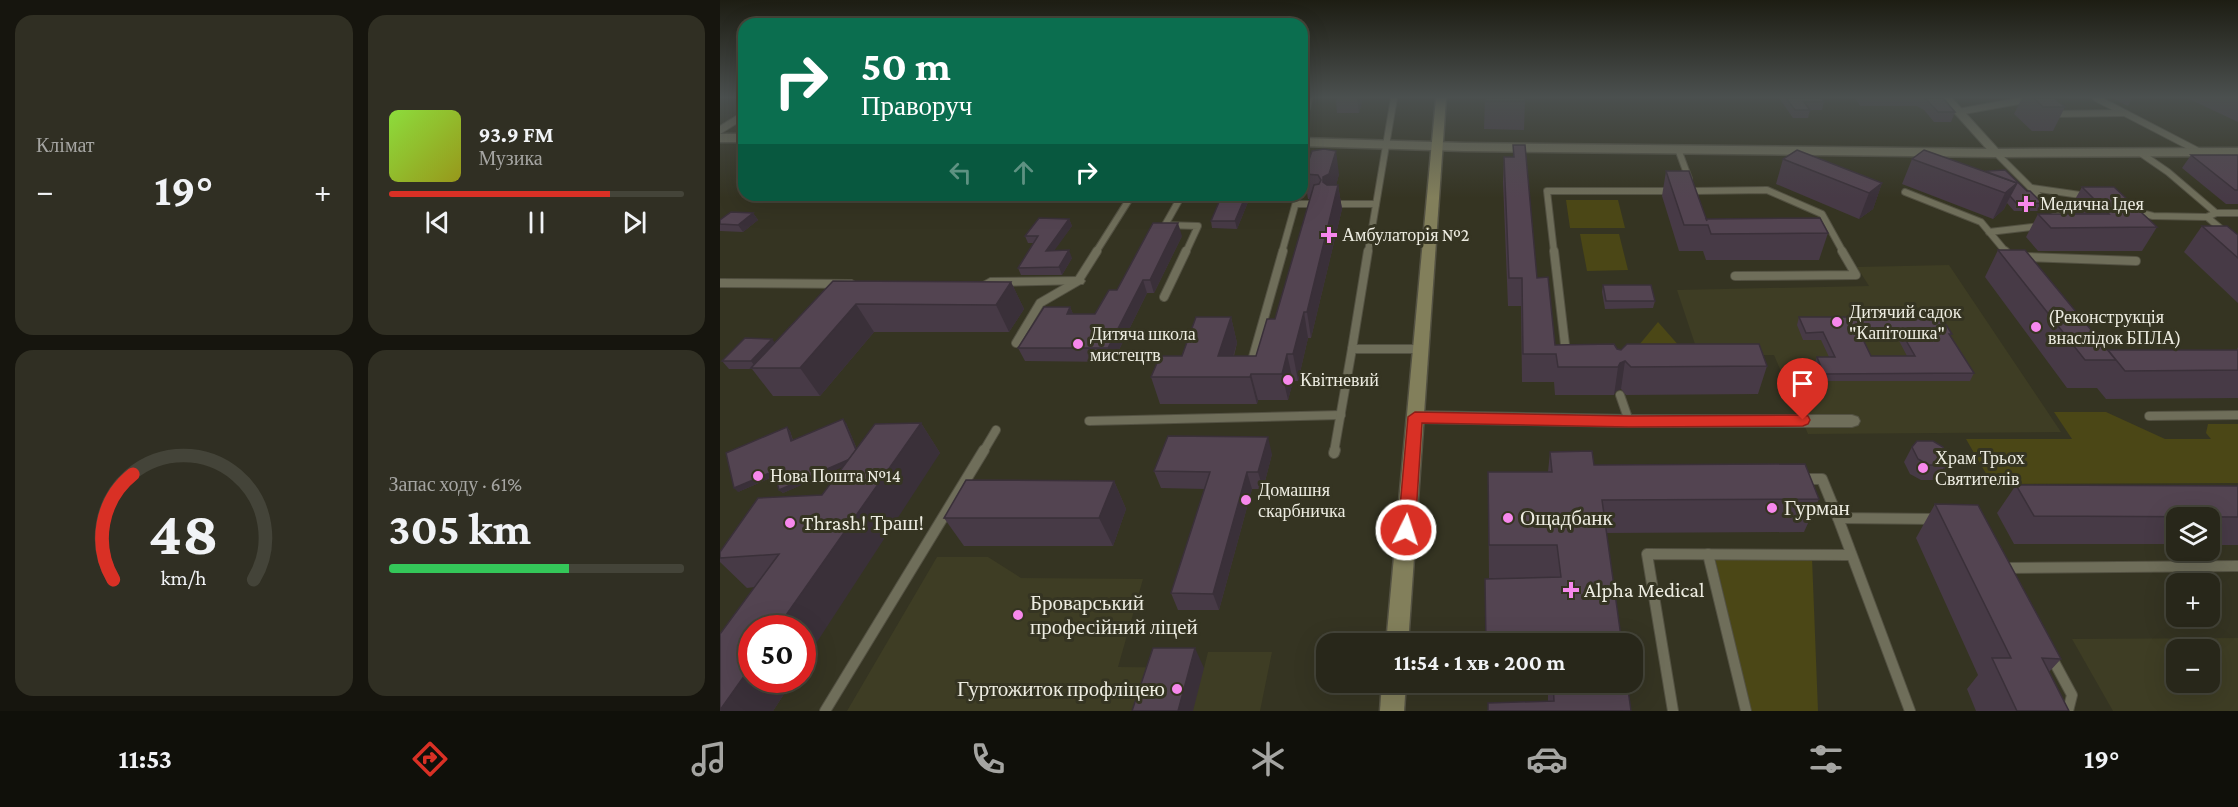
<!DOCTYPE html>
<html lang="uk">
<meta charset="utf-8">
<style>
:root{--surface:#28271a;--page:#302f23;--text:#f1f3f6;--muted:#a5a5a2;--line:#444439;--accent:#d93025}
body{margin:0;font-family:"Crimson Pro",serif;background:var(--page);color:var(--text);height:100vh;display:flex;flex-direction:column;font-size:22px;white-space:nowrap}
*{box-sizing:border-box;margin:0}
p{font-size:20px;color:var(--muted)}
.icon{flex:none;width:33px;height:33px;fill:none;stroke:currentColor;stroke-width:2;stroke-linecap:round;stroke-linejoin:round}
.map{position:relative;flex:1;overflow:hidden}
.drawer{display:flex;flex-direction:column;gap:15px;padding:15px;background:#16150e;width:720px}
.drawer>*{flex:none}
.banner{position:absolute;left:18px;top:18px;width:570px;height:183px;border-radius:18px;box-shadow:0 6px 24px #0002,0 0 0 2px var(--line);background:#0b6e4f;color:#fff;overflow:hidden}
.tools{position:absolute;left:1446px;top:507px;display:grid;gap:12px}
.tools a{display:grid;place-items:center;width:54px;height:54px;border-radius:12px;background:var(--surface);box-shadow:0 6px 24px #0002,0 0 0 2px var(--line);font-size:30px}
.speed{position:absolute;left:18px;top:615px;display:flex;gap:12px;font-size:30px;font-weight:700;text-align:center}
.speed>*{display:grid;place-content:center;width:78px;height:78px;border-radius:50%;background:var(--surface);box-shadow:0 6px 24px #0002,0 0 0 2px var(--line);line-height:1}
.speed .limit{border:9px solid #d22;background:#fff;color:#111}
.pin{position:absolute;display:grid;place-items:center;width:51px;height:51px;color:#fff;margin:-62px -26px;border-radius:50% 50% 50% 0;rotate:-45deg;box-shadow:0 0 6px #0007}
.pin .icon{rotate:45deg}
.me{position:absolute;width:66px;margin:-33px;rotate:4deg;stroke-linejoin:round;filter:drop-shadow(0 0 4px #0008)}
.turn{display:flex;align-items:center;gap:21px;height:126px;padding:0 24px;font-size:27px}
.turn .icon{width:78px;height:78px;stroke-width:2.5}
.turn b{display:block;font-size:42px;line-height:51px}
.lanes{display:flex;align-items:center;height:57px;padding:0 24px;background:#0003;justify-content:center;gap:30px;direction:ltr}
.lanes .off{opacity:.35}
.big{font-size:45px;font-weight:700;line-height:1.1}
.drawer .tile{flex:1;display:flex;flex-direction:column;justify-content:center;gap:9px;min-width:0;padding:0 21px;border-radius:18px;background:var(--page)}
.drawer .dial{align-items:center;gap:0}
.dial svg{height:156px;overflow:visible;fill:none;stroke:var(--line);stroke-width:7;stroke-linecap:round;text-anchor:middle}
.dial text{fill:var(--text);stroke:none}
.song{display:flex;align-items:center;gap:18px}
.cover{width:72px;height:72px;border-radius:9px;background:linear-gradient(135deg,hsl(90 70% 55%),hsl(60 70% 35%))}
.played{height:6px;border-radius:3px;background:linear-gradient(90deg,var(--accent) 75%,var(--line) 75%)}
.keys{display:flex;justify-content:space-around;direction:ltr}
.heat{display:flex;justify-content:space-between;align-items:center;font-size:33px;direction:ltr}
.charge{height:9px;border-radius:4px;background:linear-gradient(90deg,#34c759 61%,var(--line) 0)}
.drawer .tiles{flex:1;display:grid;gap:15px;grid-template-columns:repeat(2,1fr)}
.trip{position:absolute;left:596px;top:633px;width:327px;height:60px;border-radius:18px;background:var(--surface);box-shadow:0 6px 24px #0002,0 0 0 2px var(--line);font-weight:700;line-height:60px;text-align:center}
.menu{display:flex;height:96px;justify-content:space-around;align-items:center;background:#10100a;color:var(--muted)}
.menu .icon{width:42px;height:42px}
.menu .selected{color:var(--accent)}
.menu b{font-size:27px;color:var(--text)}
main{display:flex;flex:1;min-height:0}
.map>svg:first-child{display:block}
.built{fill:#3e3d24;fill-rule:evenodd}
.green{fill:#4b4716}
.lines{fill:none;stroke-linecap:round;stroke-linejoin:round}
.service-far2-casing{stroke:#535142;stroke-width:8}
.service-far1-casing{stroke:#535142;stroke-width:10}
.service-casing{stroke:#535142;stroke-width:12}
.minor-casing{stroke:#535142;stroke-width:2}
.tertiary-casing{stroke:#535142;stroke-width:3}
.secondary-casing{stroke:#535142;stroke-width:3}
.service-far2{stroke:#6f6e5a;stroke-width:6}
.service-far1{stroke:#6f6e5a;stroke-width:8}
.service{stroke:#6f6e5a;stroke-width:10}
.minor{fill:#6f6e5a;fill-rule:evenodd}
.tertiary{fill:#6f6e5a;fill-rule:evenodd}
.secondary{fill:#827f5b;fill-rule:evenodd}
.wall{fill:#473a46;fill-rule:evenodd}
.shaded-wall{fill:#3a3039}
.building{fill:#534451;stroke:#3a3039;stroke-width:1.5;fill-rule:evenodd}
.route{fill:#d93025;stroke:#8d1f18;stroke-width:1.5}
.poi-dot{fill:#f788ec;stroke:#353422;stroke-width:2}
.labels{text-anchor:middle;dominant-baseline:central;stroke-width:6;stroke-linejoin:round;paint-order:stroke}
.poi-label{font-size:18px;fill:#edece1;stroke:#353422;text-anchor:start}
.near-poi-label{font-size:21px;fill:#edece1;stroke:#353422;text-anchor:start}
</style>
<main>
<section class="drawer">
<div class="tiles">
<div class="tile"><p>Клімат</p>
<div class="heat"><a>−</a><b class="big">19°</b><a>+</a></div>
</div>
<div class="tile">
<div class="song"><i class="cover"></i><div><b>93.9 FM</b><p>Музика</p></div></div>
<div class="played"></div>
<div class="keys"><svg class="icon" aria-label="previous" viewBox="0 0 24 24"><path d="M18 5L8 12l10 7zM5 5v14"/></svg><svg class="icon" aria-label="pause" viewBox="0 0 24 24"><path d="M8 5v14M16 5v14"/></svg><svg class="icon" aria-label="next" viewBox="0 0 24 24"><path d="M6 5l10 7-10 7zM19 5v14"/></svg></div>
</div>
<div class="tile dial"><svg viewBox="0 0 100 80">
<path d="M14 69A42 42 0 1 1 86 69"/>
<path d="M14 69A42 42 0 0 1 24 15" stroke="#d93025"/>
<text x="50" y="56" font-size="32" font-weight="700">48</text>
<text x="50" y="72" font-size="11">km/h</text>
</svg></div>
<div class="tile"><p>Запас ходу · 61%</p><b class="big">305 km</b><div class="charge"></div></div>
</div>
</section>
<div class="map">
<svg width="1518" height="711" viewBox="0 0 1518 711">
<rect width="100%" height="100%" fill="#353422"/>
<!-- built -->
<g class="built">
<path d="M1229 265 1341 432 1088 434 1054 355 979 356 957 290 1149 286 1137 267Z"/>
<path d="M217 557H268L301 578 423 579 398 667 484 668 488 652H552L540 711H127Z"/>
<path d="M1518 638V711H1393L1352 639ZM1456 650H1490V682H1456Z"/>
</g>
<!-- green -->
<g class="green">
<path d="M846 200H898L905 228H850Z"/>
<path d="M860 234H899L908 270 867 271Z"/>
<path d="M938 322 968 356H910Z"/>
<path d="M1334 412H1386L1445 439H1491L1486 433 1488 424H1518V483L1272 484 1246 439H1352Z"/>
<path d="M995 558H1092L1098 711H1031Z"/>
</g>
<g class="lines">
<!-- service-far2 casing -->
<g class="service-far2-casing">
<g id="service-far2">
<path d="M1376 98 1480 152"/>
<path d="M582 108H587L589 98"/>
<path d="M1238 112 1304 100"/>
<path d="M1331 114 1403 113"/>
<path d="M958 149 969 179"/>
<path d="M1419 152 1448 172 1496 213"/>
<path d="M1276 153 1340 217 1337 218"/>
<path d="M1312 188 1367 196"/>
<path d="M1185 192 1261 222 1286 252"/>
<path d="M462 195 445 225 478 226 466 252"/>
<path d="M975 198 973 191 1047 190 1102 214 1123 252"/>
<path d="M576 204H598"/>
<path d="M613 204H656"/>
<path d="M1413 211 1433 216 1487 217 1496 213H1518"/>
<path d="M1487 217 1518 243"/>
<path d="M1269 232 1321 226"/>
<path d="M376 252 412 195"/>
<path d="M562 252 578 195"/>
<path d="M648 252 674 98"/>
<path d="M834 252 827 191H953"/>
</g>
</g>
<!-- service-far1 casing -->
<g class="service-far1-casing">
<g id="service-far1">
<path d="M648 251 632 349H702"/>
<path d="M834 251 846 353"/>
<path d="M1285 251 1290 257"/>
<path d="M1304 257 1416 261"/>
<path d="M1015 276 1136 275 1122 251"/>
<path d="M444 297 466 251"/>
<path d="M296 343 320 303 358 281 377 251"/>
<path d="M531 364 563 251"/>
<path d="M900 395 909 421"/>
<path d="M1429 416 1518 415"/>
<path d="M369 421 621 415"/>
<path d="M263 452 276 430"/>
<path d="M614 452 632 349"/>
</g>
</g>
<!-- service casing -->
<g class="service-casing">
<g id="service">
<path d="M614 453 615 450"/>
<path d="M1083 479H1102L1118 518 1215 519"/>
<path d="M1118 518 1190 711"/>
<path d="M988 554 1026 711"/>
<path d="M1285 568 1518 566"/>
<path d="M1331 656 1352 695 1348 711"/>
<path d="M105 711 264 450"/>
<path d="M953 711 927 554 1131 555"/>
</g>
</g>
<!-- minor casing -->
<g class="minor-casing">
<g id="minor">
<path d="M1221 98H1232L1280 151V155H1272Z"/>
<path d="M24 111V119L0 134V126Z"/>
<path d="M358 277 363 278 365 281 363 284 270 286 263 282 270 278Z"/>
<path d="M0 279 132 280 139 284 132 288 0 287Z"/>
<path d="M695 411 909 415H1132L1138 417 1140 421 1138 425 1132 427H909L695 423 689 421 687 417 689 413Z"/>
</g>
</g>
<!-- tertiary casing -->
<g class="tertiary-casing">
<g id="tertiary">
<rect x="0" y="134" width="24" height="8"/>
<path d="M582 138 744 143 1276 149 1518 148V156L1276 157 744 151 582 146Z"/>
</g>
</g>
<!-- secondary casing -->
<g class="secondary-casing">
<g id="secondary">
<path d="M716 98H726L688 644H666Z"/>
<path d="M662 682H686L684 711H660Z"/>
</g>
</g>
<!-- service-far2 -->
<use href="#service-far2" class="service-far2"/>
<!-- service-far1 -->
<use href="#service-far1" class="service-far1"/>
<!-- service -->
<use href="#service" class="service"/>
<!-- minor -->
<use href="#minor" class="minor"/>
<!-- tertiary -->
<use href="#tertiary" class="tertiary"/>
<!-- secondary -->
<use href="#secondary" class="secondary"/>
</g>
<!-- wall -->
<g class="wall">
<path d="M616 98H643L639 113H617Z"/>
<path d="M765 98H805L804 130 764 129Z"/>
<path d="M1059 98H1102L1104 102 1102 110H1090L1088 118H1073Z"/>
<path d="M1135 98H1223L1235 112 1231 122H1214L1204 110 1197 106H1140Z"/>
<path d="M1302 98H1334L1345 107 1333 131H1312L1294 114Z"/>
<path d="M1392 98H1412L1408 106Z"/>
<path d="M1467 98H1518V122Z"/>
<path d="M793 145 817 278 835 345 897 349 1047 366 1038 394 906 395 901 389 896 391 894 395H835L834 382H802L801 306H788L783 182 784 157H793Z"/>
<path d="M1471 155H1518V204H1506L1462 168Z"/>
<path d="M1063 159 1162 183 1153 209 1139 219 1056 184Z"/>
<path d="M1192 159 1267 172V171L1307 191 1322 203 1318 211H1294L1287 203 1284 209 1273 219 1182 184Z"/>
<path d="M946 171 986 219 1108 233 1099 260H986L983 251H959L942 196Z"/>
<path d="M584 174H619L616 185H618L622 209 591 338H588L578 381H573L568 400H538L537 404H440L431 377 462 356 511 317 517 343 514 356H536L555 319 590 199H588Z"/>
<path d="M1362 187 1437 227 1422 251H1318L1306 237 1318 214H1352L1349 210Z"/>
<path d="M358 195H382L380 199H359Z"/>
<path d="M526 195 528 202 517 229 492 228 491 221Z"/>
<path d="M33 213 38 220 23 232 0 231V220Z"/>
<path d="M349 219 352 226 334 250 352 258 342 275H301L298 268 314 243H308L305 236Z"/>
<path d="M1482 226 1518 235V303L1464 252Z"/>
<path d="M462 236 434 293H427L393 362 305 361 298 348 350 307 353 314H375L397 290Z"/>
<path d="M1278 250 1388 350H1517L1518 347V398L1386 399 1377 388H1347L1265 277Z"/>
<path d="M113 281 291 282 304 309 289 332H154L100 396H53L32 369H9L2 361 55 343Z"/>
<path d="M883 285 935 301 933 308 885 309 882 292Z"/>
<path d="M1079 317 1232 334 1230 336 1254 373 1250 381H1101L1094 365 1097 357H1109L1101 340H1083L1077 325ZM1142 337H1177L1187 356H1151Z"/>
<path d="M126 423 137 449 201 423 220 453 32 680H73L53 711H0L35 587 27 588 0 562V552L102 495 124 466 63 493 59 490 55 476 18 492 67 427 70 431 73 440Z"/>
<path d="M1192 447 1230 459 1222 474 1217 480H1201L1190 474 1184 462Z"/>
<path d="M830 452 874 465 1099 499 1084 532 886 533 902 644H765V579L834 578H769L768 472H828Z"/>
<path d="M552 454 543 489H532L499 610H458L451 593 485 489 441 488 434 471Z"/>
<path d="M394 481 406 509 393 546H244L224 518Z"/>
<path d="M1296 485 1518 486V545H1490V518H1456V544H1294L1277 513Z"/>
<path d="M1215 504 1341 659 1329 672 1349 711H1256L1247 689 1258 675 1196 538Z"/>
<path d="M766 682H907L911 711 828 701V694L766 695Z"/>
</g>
<!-- shaded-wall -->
<g class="shaded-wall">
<path d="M637 98H643L639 113Z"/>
<path d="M616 151 619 174 613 199 603 182V177Z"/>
<path d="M1162 183 1153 209 1139 219 1149 193Z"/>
<path d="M1297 183 1284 209 1273 219 1285 193Z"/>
<path d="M618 185 622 209 591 338 587 312Z"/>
<path d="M526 195 528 202 517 229 515 221Z"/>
<path d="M33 213 38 220 23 232 18 225Z"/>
<path d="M349 219 352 226 329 258 326 251Z"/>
<path d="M458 223 462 236 434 293 430 280Z"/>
<path d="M349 250 352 258 342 275 339 267Z"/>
<path d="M423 280 427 293 393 362 388 348Z"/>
<path d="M291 282 304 309 289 332 276 305Z"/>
<path d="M136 304 154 332 100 396 80 368Z"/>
<path d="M350 307 356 321 347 314Z"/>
<path d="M584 312 588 338 578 381 573 354Z"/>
<path d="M511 317 517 343 507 377 498 356Z"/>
<path d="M52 339 58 346 37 369 31 361Z"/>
<path d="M567 354 573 381 568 400 562 374Z"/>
<path d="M905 361 901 389 896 391 894 395 898 367 900 363Z"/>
<path d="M531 374 538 400 537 404 530 377Z"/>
<path d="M123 419 126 423 141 459 63 493 59 490Z"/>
<path d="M201 423 220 453 82 665V628H57Z"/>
<path d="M67 427 70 431 74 445 71 441Z"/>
<path d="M548 437 552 454 543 489 538 472Z"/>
<path d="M1230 459 1222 474 1217 480 1225 465Z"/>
<path d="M54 471 57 475 18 492 14 488Z"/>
<path d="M527 472 532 489 499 610 493 594Z"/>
<path d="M394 481 406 509 393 546 379 518Z"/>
<path d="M475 648 484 668 473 711H458Z"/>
<path d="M32 665V680H73L53 711H0Z"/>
</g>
<!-- building -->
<g class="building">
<rect x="765" y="98" width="40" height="3"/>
<path d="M1066 98H1102L1104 102H1084L1090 110H1075Z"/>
<path d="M1204 98H1223L1235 112H1218L1207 100Z"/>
<path d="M1314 98H1334L1345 107H1323Z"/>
<path d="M793 145H805L817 278 828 277 835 345 894 344 897 349 901 350 907 344H1039L1047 366 911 367 905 361 900 363 898 367H838L836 354H803L802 278H789L784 157H794Z"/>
<path d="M604 149 616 151 609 174 603 177V182L607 185H618L587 312H584L573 354H567L562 374H531L530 377H431L440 356H462L476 317H511L498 356H536L547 319H555L594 185 599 184 601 180 598 175 584 174 592 151Z"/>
<path d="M1077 150 1162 183 1149 193 1063 159Z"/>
<path d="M1204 150 1297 183 1285 193 1192 159Z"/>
<path d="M1471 155H1518V190H1515Z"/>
<path d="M1285 170 1307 191H1310L1322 203 1297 204 1290 196 1297 183 1270 173 1267 171Z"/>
<path d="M946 171H969L987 221 986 219 1100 218 1108 233 991 234 988 225H964Z"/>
<path d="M1362 187H1394L1437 227 1331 228 1318 214H1389Z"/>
<path d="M502 195H526L515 221H491Z"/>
<path d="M11 212 33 213 18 225 0 224V220Z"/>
<path d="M319 218 349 219 326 251 349 250 339 267 298 268 318 236H305Z"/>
<path d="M433 223H458L430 280H423L388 348H298L324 307H350L347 314H375L389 290H397Z"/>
<path d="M1482 226H1507L1518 235V258Z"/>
<path d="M1278 250H1305L1396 360H1365Z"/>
<path d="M113 281 291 282 276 305 136 304 80 368H31Z"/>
<path d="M883 285H931L935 301H886Z"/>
<path d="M1079 317H1221L1232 334H1229L1254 373 1104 374 1097 357H1115L1103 332 1086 333ZM1138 329 1180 330 1195 356H1151Z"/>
<path d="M25 338 52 339 31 361H2Z"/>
<path d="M1388 350H1518V370L1405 371Z"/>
<path d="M123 419 136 450 130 459 59 490 54 471 14 488 6 453 67 427 71 441Z"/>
<path d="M201 423 57 628H32V665L0 710V634L59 554 0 558V552L38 498 102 495 155 424Z"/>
<path d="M448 436 548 437 538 472H527L493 594 451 593 490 472 434 471Z"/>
<path d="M1197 441H1213L1223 447 1230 459 1225 465H1209L1198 459 1192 447Z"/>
<path d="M872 451 874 465 1085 464 1099 499 882 500 902 644H766L765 579 841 577 837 545H769L768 472H832L830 452Z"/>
<path d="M246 480 394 481 379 518H224Z"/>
<path d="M1296 485 1518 486V517L1314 516Z"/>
<path d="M1215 504 1258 505 1341 659 1322 658 1349 711H1297L1272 658H1291Z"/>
<path d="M433 648H475L458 711H412Z"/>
<path d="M833 682H907L911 711H768V703L834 701Z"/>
</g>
<!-- sky -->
<linearGradient id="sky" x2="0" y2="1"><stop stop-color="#1d1d13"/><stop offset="0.49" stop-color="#4b504f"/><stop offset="1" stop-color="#4b504f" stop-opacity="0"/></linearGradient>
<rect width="1518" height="198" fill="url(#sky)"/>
<!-- route -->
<path class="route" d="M695 412 909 416 1083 415 1088 416 1090 420 1088 424 1083 426 909 427 702 423 695 530 692 535 686 537 680 535 678 530 688 417Z"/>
<!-- markers -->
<g class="poi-dot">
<path d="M1303 195h6v6h6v6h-6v6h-6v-6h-6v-6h6z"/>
<path d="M606 226h6v6h6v6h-6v6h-6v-6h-6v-6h6z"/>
<circle cx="1117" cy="322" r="6"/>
<circle cx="1316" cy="327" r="6"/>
<circle cx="358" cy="344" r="6"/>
<circle cx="568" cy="380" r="6"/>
<circle cx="1203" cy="468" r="6"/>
<circle cx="38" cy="476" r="6"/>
<circle cx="526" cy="500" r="6"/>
<circle cx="1052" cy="508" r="6"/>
<circle cx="788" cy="518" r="6"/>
<circle cx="70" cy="523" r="6"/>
<path d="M848 581h6v6h6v6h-6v6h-6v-6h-6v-6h6z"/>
<circle cx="298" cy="615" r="6"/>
<circle cx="457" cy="689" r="6"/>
</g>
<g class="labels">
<!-- poi labels -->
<g class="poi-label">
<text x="1320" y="204">Медична Ідея</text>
<text x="622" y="235">Амбулаторія №2</text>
<text x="1129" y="312">Дитячий садок<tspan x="1129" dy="21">"Капітошка"</tspan></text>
<text x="1328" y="317">(Реконструкція<tspan x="1328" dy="21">внаслідок БПЛА)</tspan></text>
<text x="370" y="334">Дитяча школа<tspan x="370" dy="21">мистецтв</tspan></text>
<text x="580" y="380">Квітневий</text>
<text x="1215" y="458">Храм Трьох<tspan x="1215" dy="21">Святителів</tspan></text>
<text x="50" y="476">Нова Пошта №14</text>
<text x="538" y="490">Домашня<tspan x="538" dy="21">скарбничка</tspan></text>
</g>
<!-- near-poi labels -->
<g class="near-poi-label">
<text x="1064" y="508">Гурман</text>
<text x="800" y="518">Ощадбанк</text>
<text x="82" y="523">Thrash! Траш!</text>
<text x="864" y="590">Alpha Medical</text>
<text x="310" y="603">Броварський<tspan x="310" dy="24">професійний ліцей</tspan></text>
<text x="445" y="689" text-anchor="end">Гуртожиток профліцею</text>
</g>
</g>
</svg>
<div class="tools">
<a><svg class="icon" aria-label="layers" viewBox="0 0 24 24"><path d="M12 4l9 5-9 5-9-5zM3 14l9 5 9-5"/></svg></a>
<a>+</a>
<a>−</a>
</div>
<div class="speed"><div class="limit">50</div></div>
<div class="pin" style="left:1083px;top:420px;background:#d93025"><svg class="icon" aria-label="arrive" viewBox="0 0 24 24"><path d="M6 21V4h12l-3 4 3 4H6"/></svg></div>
<svg class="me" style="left:686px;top:530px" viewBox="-20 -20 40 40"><circle r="17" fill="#d93025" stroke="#fff" stroke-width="3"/><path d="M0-11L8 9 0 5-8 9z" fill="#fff"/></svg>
<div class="trip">11:54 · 1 хв · 200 m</div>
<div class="banner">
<div class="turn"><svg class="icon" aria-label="right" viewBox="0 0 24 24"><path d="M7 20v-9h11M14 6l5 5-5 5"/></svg><div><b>50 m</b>Праворуч</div></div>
<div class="lanes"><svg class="icon off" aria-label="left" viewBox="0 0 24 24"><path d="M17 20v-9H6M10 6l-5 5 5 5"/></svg><svg class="icon off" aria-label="ahead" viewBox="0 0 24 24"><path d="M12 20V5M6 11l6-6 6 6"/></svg><svg class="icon" aria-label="right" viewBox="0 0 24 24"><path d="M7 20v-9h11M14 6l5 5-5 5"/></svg></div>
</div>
</div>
</main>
<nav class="menu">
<b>11:53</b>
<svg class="icon selected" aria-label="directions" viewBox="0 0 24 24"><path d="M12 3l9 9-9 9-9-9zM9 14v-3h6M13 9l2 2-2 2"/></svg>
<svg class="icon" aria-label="music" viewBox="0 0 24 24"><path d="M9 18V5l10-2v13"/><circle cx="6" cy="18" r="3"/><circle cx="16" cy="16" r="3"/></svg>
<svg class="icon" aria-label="phone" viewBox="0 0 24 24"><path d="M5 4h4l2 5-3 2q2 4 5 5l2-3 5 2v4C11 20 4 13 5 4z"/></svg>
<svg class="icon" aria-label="climate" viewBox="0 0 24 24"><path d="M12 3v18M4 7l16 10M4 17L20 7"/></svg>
<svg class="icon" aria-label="car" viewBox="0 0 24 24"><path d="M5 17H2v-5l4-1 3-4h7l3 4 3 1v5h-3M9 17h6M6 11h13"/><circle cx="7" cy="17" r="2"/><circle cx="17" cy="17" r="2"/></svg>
<svg class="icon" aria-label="filters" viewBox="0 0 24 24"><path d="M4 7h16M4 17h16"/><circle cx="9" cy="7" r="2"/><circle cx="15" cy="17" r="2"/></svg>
<b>19°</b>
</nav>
